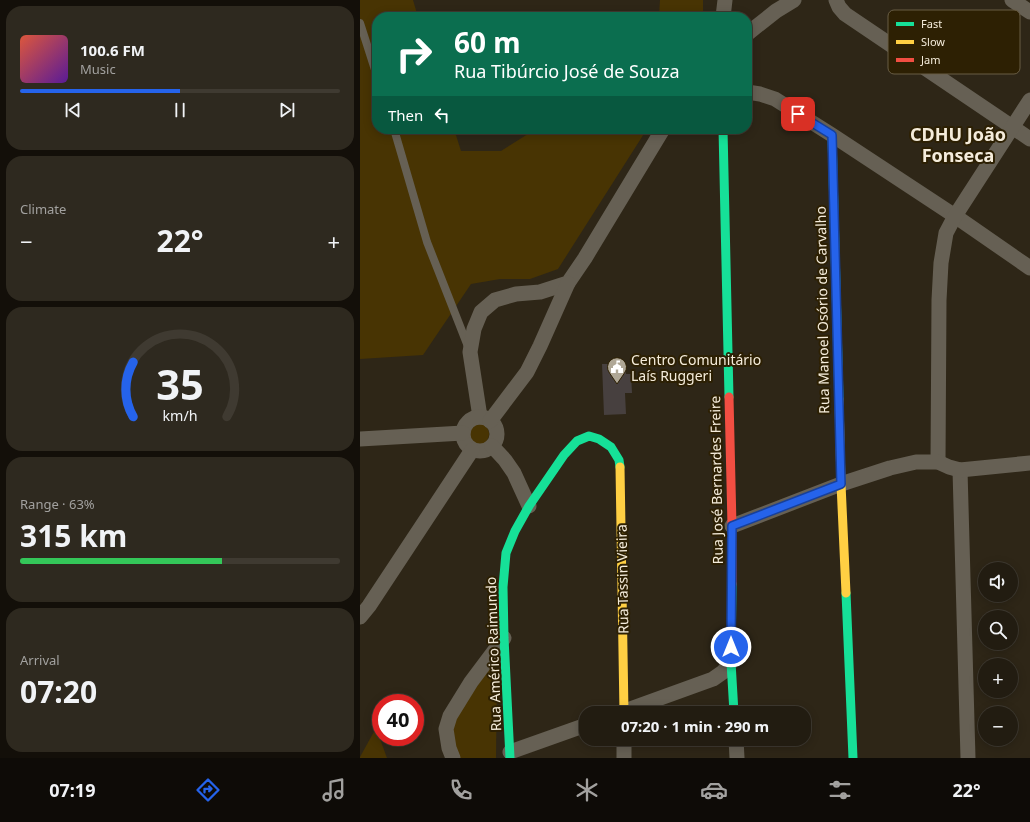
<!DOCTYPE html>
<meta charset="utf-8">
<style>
:root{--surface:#221c11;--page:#2e291f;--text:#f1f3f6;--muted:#a2a19f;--line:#3f3a31;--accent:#2563eb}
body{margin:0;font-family:"Noto Sans",sans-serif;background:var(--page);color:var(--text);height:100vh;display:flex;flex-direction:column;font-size:15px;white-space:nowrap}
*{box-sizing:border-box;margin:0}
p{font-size:13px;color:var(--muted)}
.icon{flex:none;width:22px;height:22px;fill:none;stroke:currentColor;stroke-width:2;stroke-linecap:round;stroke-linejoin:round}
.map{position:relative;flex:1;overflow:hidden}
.sheet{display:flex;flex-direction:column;gap:6px;padding:6px;background:#130f09;width:360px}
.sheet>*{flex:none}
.guide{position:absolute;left:12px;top:12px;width:380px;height:122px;border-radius:16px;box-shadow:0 2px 10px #0003,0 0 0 1px var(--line);background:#0b6e4f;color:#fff;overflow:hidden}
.fabs{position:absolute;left:618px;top:562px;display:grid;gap:8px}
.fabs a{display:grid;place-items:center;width:40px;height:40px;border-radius:50%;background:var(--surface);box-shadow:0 2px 10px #0003,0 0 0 1px var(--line);font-size:20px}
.speed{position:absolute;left:12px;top:694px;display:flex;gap:8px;font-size:20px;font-weight:700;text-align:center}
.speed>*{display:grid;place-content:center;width:52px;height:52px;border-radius:50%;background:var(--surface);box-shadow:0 2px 10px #0003,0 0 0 1px var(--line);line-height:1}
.speed .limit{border:6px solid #d22;background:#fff;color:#111}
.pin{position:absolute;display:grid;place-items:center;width:34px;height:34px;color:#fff;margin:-17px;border-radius:8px;box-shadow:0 2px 6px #0006}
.me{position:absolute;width:44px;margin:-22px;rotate:0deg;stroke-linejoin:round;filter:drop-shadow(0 0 3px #0008)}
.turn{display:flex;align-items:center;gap:14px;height:84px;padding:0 16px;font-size:18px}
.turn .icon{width:52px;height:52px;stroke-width:2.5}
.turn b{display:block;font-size:28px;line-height:34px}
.then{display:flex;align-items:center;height:38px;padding:0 16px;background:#0003;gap:8px;font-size:15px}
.big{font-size:30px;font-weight:700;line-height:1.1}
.sheet .tile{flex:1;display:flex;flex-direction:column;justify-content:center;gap:6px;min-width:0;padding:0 14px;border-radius:16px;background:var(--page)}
.sheet .dial{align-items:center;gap:0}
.dial svg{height:104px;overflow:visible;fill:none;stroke:var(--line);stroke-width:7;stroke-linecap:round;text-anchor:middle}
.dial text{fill:var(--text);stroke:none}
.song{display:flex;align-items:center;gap:12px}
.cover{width:48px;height:48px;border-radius:6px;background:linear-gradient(135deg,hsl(10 70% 55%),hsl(270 70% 35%))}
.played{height:4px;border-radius:2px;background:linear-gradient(90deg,var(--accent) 50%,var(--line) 50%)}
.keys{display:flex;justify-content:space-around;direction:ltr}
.heat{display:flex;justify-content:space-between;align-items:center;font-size:22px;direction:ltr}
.charge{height:6px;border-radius:3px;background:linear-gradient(90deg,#34c759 63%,var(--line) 0)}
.trip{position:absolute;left:219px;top:706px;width:232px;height:40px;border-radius:16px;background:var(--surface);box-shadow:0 2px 10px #0003,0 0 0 1px var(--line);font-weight:700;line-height:40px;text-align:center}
.dock{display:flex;height:64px;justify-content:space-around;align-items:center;background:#0e0b07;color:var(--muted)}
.dock .icon{width:28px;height:28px}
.dock .on{color:var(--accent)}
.dock b{font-size:18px;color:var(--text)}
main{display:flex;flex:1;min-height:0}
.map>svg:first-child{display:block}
.green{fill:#483403}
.building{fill:#47403f}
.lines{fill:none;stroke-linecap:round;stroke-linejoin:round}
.lane{stroke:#666054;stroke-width:8}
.street{stroke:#666054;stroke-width:15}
.fast{stroke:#16e098;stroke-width:9}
.slow{stroke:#ffcf43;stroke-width:9}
.jam{stroke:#f24e42;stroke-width:9}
.route-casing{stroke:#184099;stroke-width:10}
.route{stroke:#2563eb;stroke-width:7}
.labels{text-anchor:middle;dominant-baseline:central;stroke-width:4;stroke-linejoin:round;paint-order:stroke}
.street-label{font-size:14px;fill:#f5ecdb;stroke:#2d2003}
.poi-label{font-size:14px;fill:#f5ecdb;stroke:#2d2003;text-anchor:start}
.district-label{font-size:18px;font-weight:bold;fill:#f5ecdb;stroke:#2d2003}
.key{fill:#2d2003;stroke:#695d44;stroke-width:1}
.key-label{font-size:11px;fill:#f5ecdb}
</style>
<main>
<section class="sheet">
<div class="tile">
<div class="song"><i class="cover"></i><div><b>100.6 FM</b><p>Music</p></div></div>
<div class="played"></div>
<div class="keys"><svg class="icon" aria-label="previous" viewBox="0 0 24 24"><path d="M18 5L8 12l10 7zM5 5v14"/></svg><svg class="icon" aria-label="pause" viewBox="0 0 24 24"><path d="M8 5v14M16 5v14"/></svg><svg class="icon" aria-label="next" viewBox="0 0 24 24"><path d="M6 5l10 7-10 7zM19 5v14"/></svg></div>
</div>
<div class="tile"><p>Climate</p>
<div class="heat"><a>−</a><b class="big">22°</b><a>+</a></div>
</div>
<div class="tile dial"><svg viewBox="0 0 100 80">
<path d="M14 69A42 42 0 1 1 86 69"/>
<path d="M14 69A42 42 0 0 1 14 27" stroke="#2563eb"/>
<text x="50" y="56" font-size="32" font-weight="700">35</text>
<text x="50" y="72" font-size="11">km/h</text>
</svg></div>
<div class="tile"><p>Range · 63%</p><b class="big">315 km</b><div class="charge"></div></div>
<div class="tile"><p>Arrival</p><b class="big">07:20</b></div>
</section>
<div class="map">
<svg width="670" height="758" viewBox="0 0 670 758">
<rect width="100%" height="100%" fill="#2e2617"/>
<!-- green -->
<g class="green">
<path d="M0 0H53L58 17H17V129H94L101 151H141L176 129H287L198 269 170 279H140L111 284 63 355 0 359Z"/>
<path d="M300 0H343V17H299Z"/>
<circle cx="118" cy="434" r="11"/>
<path d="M133 666 137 670 136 758H98L91 725 130 667Z"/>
<path d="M16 728 27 758H0V757Z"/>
</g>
<!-- building -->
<path class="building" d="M242 364H266V374H271L272 393H265L266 414 244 415Z"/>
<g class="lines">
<!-- lane -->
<g class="lane">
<path d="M0 23 17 76"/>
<path d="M34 129 67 242 109 349"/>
</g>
<!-- street -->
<g class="street">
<path d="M476 0 479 7 485 14 670 139"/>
<path d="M652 0 670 12"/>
<path d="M363 17 365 0"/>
<path d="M387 34 416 11 434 0"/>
<path d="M387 92 400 94 415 99 472 135 595 216 670 268"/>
<path d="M120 417 110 352 114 329 121 312 135 300 156 294 180 292 208 283 225 258 303 129"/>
<circle cx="120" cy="434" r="17"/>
<path d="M130 421 167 372 180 346 208 283"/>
<path d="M0 439 103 433"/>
<path d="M132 446 145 460 154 473 169 506"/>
<path d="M578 462 579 300 581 263 586 233 595 216 670 100"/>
<path d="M600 470 608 758"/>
<path d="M372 526 481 484 530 468 556 462H578L589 467 600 470 670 463"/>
<path d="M0 617 9 606 112 450"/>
<path d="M259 713 353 679 363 672 371 662"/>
<path d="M264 739V758"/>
<path d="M376 739 377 758"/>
<path d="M150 752 226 725"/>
<path d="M93 758 89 748 86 729 90 716 111 682 144 638"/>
</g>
<!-- fast -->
<g class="fast">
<path d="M363 129 369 397"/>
<path d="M472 135 479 399"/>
<path d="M372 584 371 662 374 713"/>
<path d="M486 593 493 758"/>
<path d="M150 758 144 638 143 587 146 553 155 531 169 506 204 455 217 441 229 436 239 439 251 447 259 460 260 467"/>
</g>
<!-- slow -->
<g class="slow">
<path d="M479 399 481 484 486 593"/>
<path d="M260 467 264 713"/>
</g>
<!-- jam -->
<path class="jam" d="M369 397 372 526V584"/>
</g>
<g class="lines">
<!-- route casing -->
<g class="route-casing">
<path id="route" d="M371 647 372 526 481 484 472 135 438 114"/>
</g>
<!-- route -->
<use href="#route" class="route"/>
</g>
<!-- icons -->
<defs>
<g id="civic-pin" transform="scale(1)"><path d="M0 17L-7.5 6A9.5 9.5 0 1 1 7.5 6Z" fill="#afa796" stroke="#2d2003"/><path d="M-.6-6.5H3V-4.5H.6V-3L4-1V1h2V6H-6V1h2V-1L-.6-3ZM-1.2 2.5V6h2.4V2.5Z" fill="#fff"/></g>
</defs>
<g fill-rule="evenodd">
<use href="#civic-pin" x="257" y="367"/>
</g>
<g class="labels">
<!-- street labels -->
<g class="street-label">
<text transform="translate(462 310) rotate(-91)">Rua Manoel Osório de Carvalho</text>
<text transform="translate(356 480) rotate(-91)">Rua José Bernardes Freire</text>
<text transform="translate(262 579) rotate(-91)">Rua Tassin Vieira</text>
<text transform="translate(133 654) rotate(-92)">Rua Américo Raimundo</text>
</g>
<!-- poi labels -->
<g class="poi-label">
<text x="271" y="359">Centro Comunitário<tspan x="271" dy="16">Laís Ruggeri</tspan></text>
</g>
<!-- district labels -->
<g class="district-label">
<text x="598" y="134">CDHU João<tspan x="598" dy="21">Fonseca</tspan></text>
</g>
</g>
<!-- legend -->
<rect x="528" y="10" width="132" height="64" rx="6" class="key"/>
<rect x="536" y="22" width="18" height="4" fill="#16e098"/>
<rect x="536" y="40" width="18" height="4" fill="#ffcf43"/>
<rect x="536" y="58" width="18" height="4" fill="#f24e42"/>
<g class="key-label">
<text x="561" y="28">Fast</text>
<text x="561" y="46">Slow</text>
<text x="561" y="64">Jam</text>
</g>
</svg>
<div class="fabs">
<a><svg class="icon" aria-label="sound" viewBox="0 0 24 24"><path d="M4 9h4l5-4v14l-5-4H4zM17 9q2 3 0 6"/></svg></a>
<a><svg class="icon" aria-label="search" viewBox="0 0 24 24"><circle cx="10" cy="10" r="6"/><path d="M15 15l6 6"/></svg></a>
<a>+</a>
<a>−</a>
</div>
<div class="speed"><div class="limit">40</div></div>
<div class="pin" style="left:438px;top:114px;background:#d93025"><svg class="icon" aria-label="arrive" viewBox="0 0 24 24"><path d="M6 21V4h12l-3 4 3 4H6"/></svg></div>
<svg class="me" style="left:371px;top:647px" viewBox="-20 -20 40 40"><circle r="17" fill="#2563eb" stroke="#fff" stroke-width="3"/><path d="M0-11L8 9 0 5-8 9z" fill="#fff"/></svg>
<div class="trip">07:20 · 1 min · 290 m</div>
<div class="guide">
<div class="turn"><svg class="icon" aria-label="right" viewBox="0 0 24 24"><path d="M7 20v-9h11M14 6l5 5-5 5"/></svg><div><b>60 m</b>Rua Tibúrcio José de Souza</div></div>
<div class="then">Then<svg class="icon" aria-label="left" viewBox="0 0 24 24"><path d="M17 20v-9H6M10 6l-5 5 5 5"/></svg></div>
</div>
</div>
</main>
<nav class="dock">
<b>07:19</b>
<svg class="icon on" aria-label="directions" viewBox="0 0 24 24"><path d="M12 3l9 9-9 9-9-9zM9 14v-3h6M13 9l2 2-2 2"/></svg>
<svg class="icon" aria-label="music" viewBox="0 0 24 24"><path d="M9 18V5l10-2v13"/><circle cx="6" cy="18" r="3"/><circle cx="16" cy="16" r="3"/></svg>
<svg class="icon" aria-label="phone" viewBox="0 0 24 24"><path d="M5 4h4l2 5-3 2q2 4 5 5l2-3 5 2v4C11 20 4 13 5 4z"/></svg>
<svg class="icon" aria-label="climate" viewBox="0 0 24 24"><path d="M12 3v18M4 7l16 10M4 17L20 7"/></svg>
<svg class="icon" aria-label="car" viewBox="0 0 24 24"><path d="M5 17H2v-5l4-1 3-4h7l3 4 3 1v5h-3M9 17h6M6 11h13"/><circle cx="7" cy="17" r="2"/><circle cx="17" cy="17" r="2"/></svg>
<svg class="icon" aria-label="filters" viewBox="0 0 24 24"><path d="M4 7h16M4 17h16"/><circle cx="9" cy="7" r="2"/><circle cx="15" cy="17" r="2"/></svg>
<b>22°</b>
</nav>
